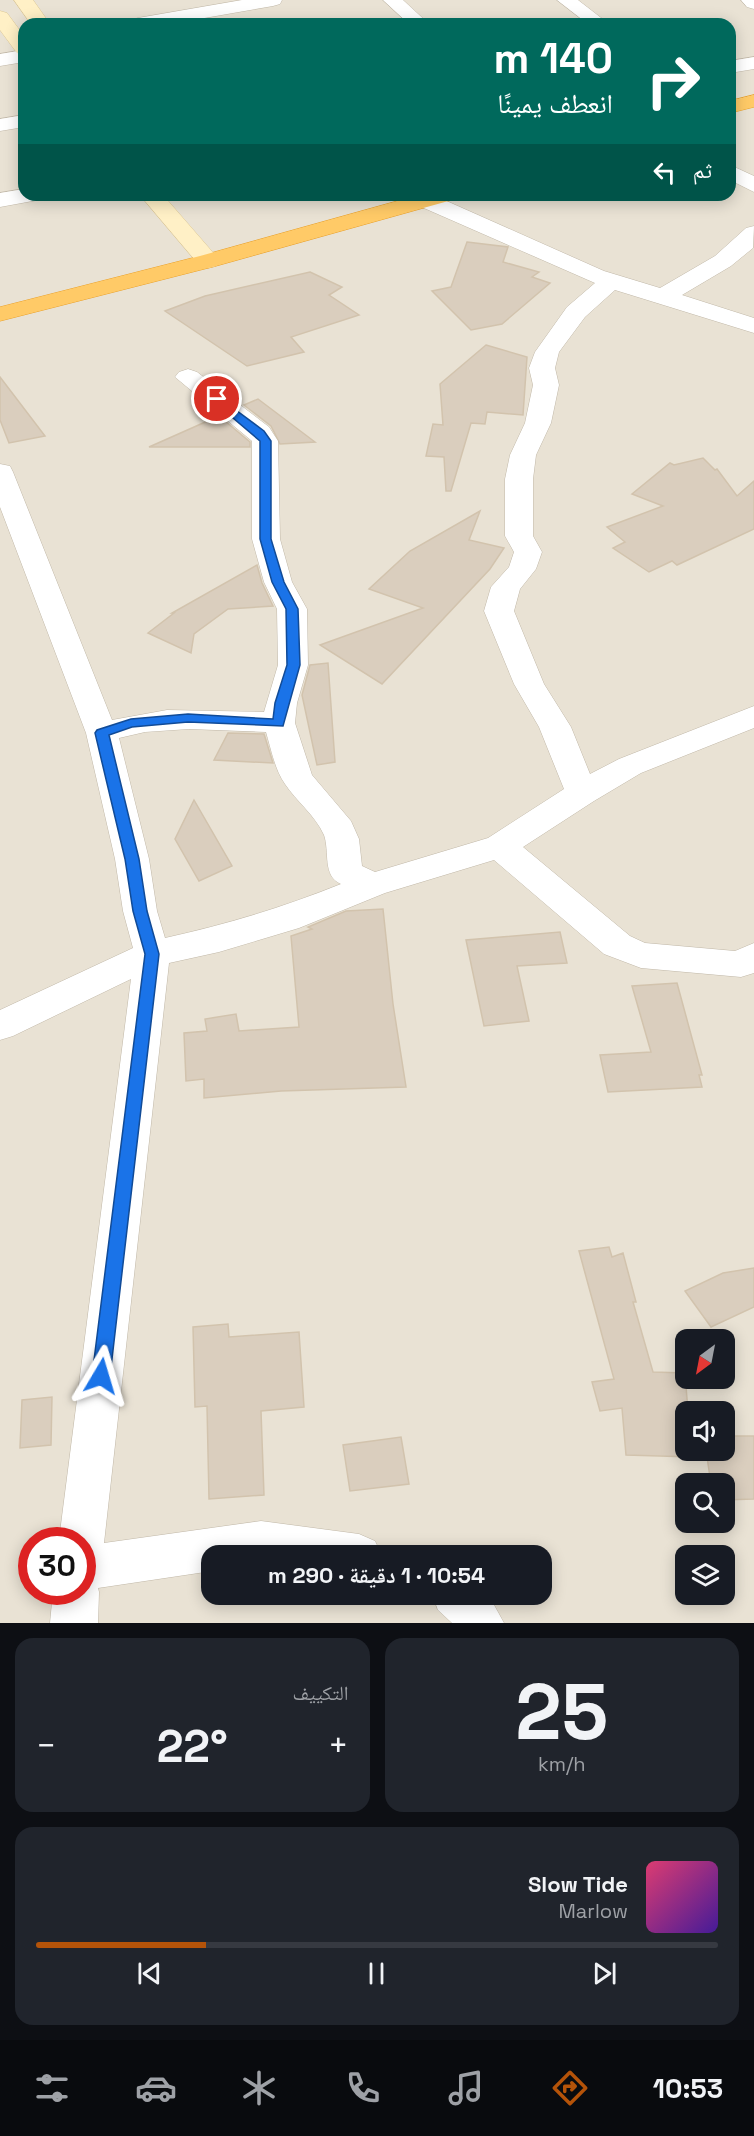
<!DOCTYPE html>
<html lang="ar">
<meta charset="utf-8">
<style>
:root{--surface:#171b24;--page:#20242c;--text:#f1f3f6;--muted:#9ea1a6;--line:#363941;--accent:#b45309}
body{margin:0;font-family:"Space Grotesk","Noto Naskh Arabic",sans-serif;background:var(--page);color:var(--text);direction:rtl;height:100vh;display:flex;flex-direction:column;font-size:22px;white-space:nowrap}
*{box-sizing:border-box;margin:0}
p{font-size:20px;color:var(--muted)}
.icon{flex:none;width:33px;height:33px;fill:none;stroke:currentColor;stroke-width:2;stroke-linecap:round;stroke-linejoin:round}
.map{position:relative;height:1623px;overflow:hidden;direction:ltr}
.sheet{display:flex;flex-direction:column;gap:15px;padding:15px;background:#0d0f14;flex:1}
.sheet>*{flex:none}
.banner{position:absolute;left:18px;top:18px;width:718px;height:183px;border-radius:18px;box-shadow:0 3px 15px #0003;direction:rtl;background:#00695c;color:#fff;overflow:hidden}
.needle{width:39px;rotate:212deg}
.controls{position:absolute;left:675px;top:1329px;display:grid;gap:12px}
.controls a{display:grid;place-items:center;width:60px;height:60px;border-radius:12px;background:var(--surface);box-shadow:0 3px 15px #0003;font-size:30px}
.speed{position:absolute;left:18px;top:1527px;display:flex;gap:12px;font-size:30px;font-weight:700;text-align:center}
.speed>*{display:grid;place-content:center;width:78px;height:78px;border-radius:50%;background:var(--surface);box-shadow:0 3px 15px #0003;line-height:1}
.speed .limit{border:9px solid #d22;background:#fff;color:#111}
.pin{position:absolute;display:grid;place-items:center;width:51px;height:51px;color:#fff;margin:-26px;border:3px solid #fff;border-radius:50%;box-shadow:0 2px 6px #0007}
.me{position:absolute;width:66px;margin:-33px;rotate:7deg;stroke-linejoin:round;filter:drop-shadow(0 0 4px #0008)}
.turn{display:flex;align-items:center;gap:21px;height:126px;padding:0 24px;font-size:27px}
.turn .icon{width:78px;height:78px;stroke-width:2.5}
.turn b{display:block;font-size:42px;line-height:51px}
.then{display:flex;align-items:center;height:57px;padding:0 24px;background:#0003;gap:12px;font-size:22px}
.big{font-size:45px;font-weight:700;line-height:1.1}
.sheet .widget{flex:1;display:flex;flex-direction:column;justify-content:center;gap:9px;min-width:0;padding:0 21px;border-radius:18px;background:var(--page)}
.sheet .dial{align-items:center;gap:0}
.dial b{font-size:78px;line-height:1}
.song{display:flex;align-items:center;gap:18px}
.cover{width:72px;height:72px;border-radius:9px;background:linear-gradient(135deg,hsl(340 70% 55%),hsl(260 70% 35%))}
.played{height:6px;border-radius:3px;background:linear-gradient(90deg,var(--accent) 25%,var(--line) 25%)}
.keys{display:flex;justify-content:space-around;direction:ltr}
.heat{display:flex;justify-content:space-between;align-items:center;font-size:33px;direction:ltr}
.sheet .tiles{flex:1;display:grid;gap:15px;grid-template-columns:1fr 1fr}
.widget:last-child{grid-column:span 2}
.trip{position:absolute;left:201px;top:1545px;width:351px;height:60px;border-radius:18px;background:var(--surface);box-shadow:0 3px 15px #0003;font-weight:700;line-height:60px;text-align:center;direction:rtl}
.tabs{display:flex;height:96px;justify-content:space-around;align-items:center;background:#090b0e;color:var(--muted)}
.tabs .icon{width:42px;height:42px}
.tabs .current{color:var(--accent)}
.tabs b{font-size:27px;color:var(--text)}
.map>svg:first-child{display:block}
.residential{fill:#e9e2d4;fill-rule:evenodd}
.building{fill:#dacebe;stroke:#d2c3ad;stroke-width:1.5}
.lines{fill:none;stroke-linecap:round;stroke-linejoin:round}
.street-casing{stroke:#c1b8a8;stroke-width:1}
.secondary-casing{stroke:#dcc794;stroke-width:1}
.highway-casing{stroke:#eaa12a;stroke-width:1}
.street{fill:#fff;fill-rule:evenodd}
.secondary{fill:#fff0c6;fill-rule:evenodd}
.highway{fill:#ffca67;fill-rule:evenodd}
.route{fill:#1a73e8;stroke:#114b97;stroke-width:1.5}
</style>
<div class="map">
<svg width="754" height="1623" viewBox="0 0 754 1623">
<rect width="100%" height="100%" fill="#f4f0e6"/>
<!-- residential -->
<path class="residential" d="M0 0H754V1623H0ZM24 24H730V195H24ZM686 1340H724V1378H686ZM686 1412H724V1450H686ZM686 1484H724V1522H686ZM32 1540H82V1592H32ZM212 1556H542V1594H212ZM686 1556H724V1594H686Z"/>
<!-- building -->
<g class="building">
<path d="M467 242 508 247 503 262 539 272 532 277 550 283 502 324 471 330 432 291 451 287Z"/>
<path d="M310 272 342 287 329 295 359 315 291 337 304 352 247 366 165 311 205 296Z"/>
<path d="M486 345 527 357 523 415 487 412 485 424 471 423 451 491H446L444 457 426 456 433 424 443 425 440 384Z"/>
<path d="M0 377 45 436 9 443 0 420Z"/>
<path d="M258 399 315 442 280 444 271 426 244 405Z"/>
<path d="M219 416 250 442V447H149Z"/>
<path d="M703 458 715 470 717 469 737 496 754 481V529L677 565 672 561 649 572 613 548 625 542 607 527 663 506 632 494 670 463 674 465Z"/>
<path d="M480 511 469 540 504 548 490 569 382 684 320 645 423 608 369 589 410 551Z"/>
<path d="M257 565 262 583 273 606 228 609 194 634 191 653 148 633 174 613H172Z"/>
<path d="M328 663 335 762 317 765 302 695 310 665Z"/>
<path d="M228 733 264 734 273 763 214 760Z"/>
<path d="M194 800 232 866 199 881 175 839Z"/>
<path d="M383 909 393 1004 406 1087 281 1091 204 1098V1079L186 1081 184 1033 207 1031 205 1019 236 1014 239 1031 299 1027 291 936 312 929 308 927 346 911Z"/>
<path d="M560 932 567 963 517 966 529 1021 484 1026 466 940Z"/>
<path d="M677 983 702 1075H699L702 1087 608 1092 600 1055 651 1052 632 986Z"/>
<path d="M609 1247 612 1257 623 1253 636 1302H633L653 1372 685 1373 688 1412H686V1450H692V1457L626 1455 622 1408 600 1411 592 1382 614 1379 579 1251Z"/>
<path d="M754 1268V1307L711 1327 685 1291 723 1273Z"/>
<path d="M228 1324 229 1337 299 1332 304 1407 261 1411 264 1495 209 1499 207 1406 195 1407 193 1327Z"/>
<path d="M52 1397 51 1445 20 1448 22 1400Z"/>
<path d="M724 1436H754V1499L724 1500V1484H711L706 1450H724Z"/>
<path d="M401 1437 409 1484 350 1491 343 1445Z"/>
</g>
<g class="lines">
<!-- street casing -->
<g class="street-casing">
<g id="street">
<path d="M242 0H282L280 4 273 6 170 24H129L131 20 138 18Z"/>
<path d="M383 0H403L429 24H409Z"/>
<path d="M557 0H578L609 24H588Z"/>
<path d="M741 0H754V9L747 7Z"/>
<path d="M24 50V62L0 66V54Z"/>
<path d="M754 57V69L730 73V61Z"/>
<path d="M24 115V127L0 131V119Z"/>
<path d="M730 165 754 176V192L730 180Z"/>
<path d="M24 189V195H41L38 200 0 207V193Z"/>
<path d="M417 195H433L604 271 660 288 715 256 746 228 754 226 753 248 731 266 682 295 754 318V333L615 290 585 317 559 352 555 368 559 385 551 423 536 455 533 479V536L542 552 536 569 520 589 514 611 544 684 571 727 590 774 619 759 754 706V728L641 773 594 801 523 847 630 936 645 943 735 951 754 943V973L741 977 641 968 604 954 494 860 385 893 299 928 219 952 169 963 104 1543 261 1521 359 1534 375 1541 382 1556H212V1571L98 1588 99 1592 98 1623H50L53 1592H82V1540H59L131 979 13 1036 0 1040V1010L133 948 123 911 115 859 86 733 0 507V464L10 466 13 472 112 720 167 710 264 712 278 665 277 609 264 582 252 539V441L175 377 179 372 188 369 197 372 269 427 278 441 280 539 292 582 307 609 308 665 297 703 295 723 312 775 351 821 359 839 362 866 375 872 488 838 564 789 539 727 514 684 484 611 491 587 509 567 514 552 505 536V479L510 455 525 423 533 385 529 368 535 352 567 307 595 283 417 205 414 200ZM189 729 266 732C271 749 275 770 285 784 297 802 315 815 324 835 330 852 322 876 341 884 281 908 228 924 165 938L157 911 149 859 119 738 145 732Z"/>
<path d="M432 1594H488L504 1623H452L438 1610Z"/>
</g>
</g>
<!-- secondary casing -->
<g class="secondary-casing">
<g id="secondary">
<path d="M14 0H33L50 24H31Z"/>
<path d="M0 11 7 13 24 36V55L17 53 0 30Z"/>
<path d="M140 195H163L216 256 220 261 216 266 208 268 200 266Z"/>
</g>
</g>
<!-- highway casing -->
<g class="highway-casing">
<g id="highway">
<path d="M754 95V107L730 113V101Z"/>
<path d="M419 195H455L452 200 216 266 0 321V307L200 256Z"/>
</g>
</g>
<!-- street -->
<use href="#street" class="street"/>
<!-- secondary -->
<use href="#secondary" class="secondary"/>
<!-- highway -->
<use href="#highway" class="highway"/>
</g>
<!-- route -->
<path class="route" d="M217 396 264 431 271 441V539L284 582 298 609 300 665 283 726 188 722 132 727 109 735 139 859 147 911 159 954 110 1376 108 1382 101 1384 95 1382 92 1376 145 954 133 911 125 859 95 733 97 730 131 719 188 714 273 719 275 703 287 665 286 609 272 582 260 539V441L213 401 212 399Z"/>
</svg>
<div class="controls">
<a><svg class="needle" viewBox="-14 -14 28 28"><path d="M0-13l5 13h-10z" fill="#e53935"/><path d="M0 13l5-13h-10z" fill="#9ea1a6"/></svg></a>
<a><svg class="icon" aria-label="sound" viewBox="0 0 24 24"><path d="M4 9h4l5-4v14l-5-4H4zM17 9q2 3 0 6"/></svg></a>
<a><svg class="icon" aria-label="search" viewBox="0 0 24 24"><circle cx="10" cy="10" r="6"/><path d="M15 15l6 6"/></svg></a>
<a><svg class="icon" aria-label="layers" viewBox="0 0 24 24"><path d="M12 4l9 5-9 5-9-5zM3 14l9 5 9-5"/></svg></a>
</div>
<div class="speed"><div class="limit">30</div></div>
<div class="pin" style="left:217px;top:399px;background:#d93025"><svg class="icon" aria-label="arrive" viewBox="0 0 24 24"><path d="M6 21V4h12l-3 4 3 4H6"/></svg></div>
<svg class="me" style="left:101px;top:1376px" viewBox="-20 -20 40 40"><path d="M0-17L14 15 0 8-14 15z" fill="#1a73e8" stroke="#fff" stroke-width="4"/></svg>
<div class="trip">10:54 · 1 دقيقة · 290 m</div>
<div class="banner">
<div class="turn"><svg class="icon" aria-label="right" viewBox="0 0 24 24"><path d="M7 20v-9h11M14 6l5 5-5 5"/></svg><div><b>140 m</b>انعطف يمينًا</div></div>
<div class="then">ثم<svg class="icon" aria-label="left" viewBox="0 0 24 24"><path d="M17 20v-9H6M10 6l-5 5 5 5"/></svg></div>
</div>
</div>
<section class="sheet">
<div class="tiles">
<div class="widget dial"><b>25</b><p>km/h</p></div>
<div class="widget"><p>التكييف</p>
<div class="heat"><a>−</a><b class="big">22°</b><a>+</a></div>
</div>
<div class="widget">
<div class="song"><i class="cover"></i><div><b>Slow Tide</b><p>Marlow</p></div></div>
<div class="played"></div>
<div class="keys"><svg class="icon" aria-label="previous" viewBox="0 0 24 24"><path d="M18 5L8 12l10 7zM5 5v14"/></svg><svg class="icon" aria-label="pause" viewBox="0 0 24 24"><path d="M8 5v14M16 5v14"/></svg><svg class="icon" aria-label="next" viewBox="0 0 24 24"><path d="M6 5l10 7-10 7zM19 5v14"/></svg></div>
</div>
</div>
</section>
<nav class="tabs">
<b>10:53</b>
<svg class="icon current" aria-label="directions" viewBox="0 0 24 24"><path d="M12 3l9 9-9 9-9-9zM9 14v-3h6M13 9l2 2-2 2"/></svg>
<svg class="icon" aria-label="music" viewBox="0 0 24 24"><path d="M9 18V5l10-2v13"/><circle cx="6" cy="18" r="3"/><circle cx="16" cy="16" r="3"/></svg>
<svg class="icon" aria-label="phone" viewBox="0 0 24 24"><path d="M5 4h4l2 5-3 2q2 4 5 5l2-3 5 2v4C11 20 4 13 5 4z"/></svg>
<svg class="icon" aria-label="climate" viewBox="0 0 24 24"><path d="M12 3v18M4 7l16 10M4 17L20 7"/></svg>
<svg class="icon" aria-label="car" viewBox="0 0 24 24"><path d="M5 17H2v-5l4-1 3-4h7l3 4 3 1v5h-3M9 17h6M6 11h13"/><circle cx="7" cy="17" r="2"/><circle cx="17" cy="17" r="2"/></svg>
<svg class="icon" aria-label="filters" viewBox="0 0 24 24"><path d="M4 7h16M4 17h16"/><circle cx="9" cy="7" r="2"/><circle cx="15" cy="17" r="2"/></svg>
</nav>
